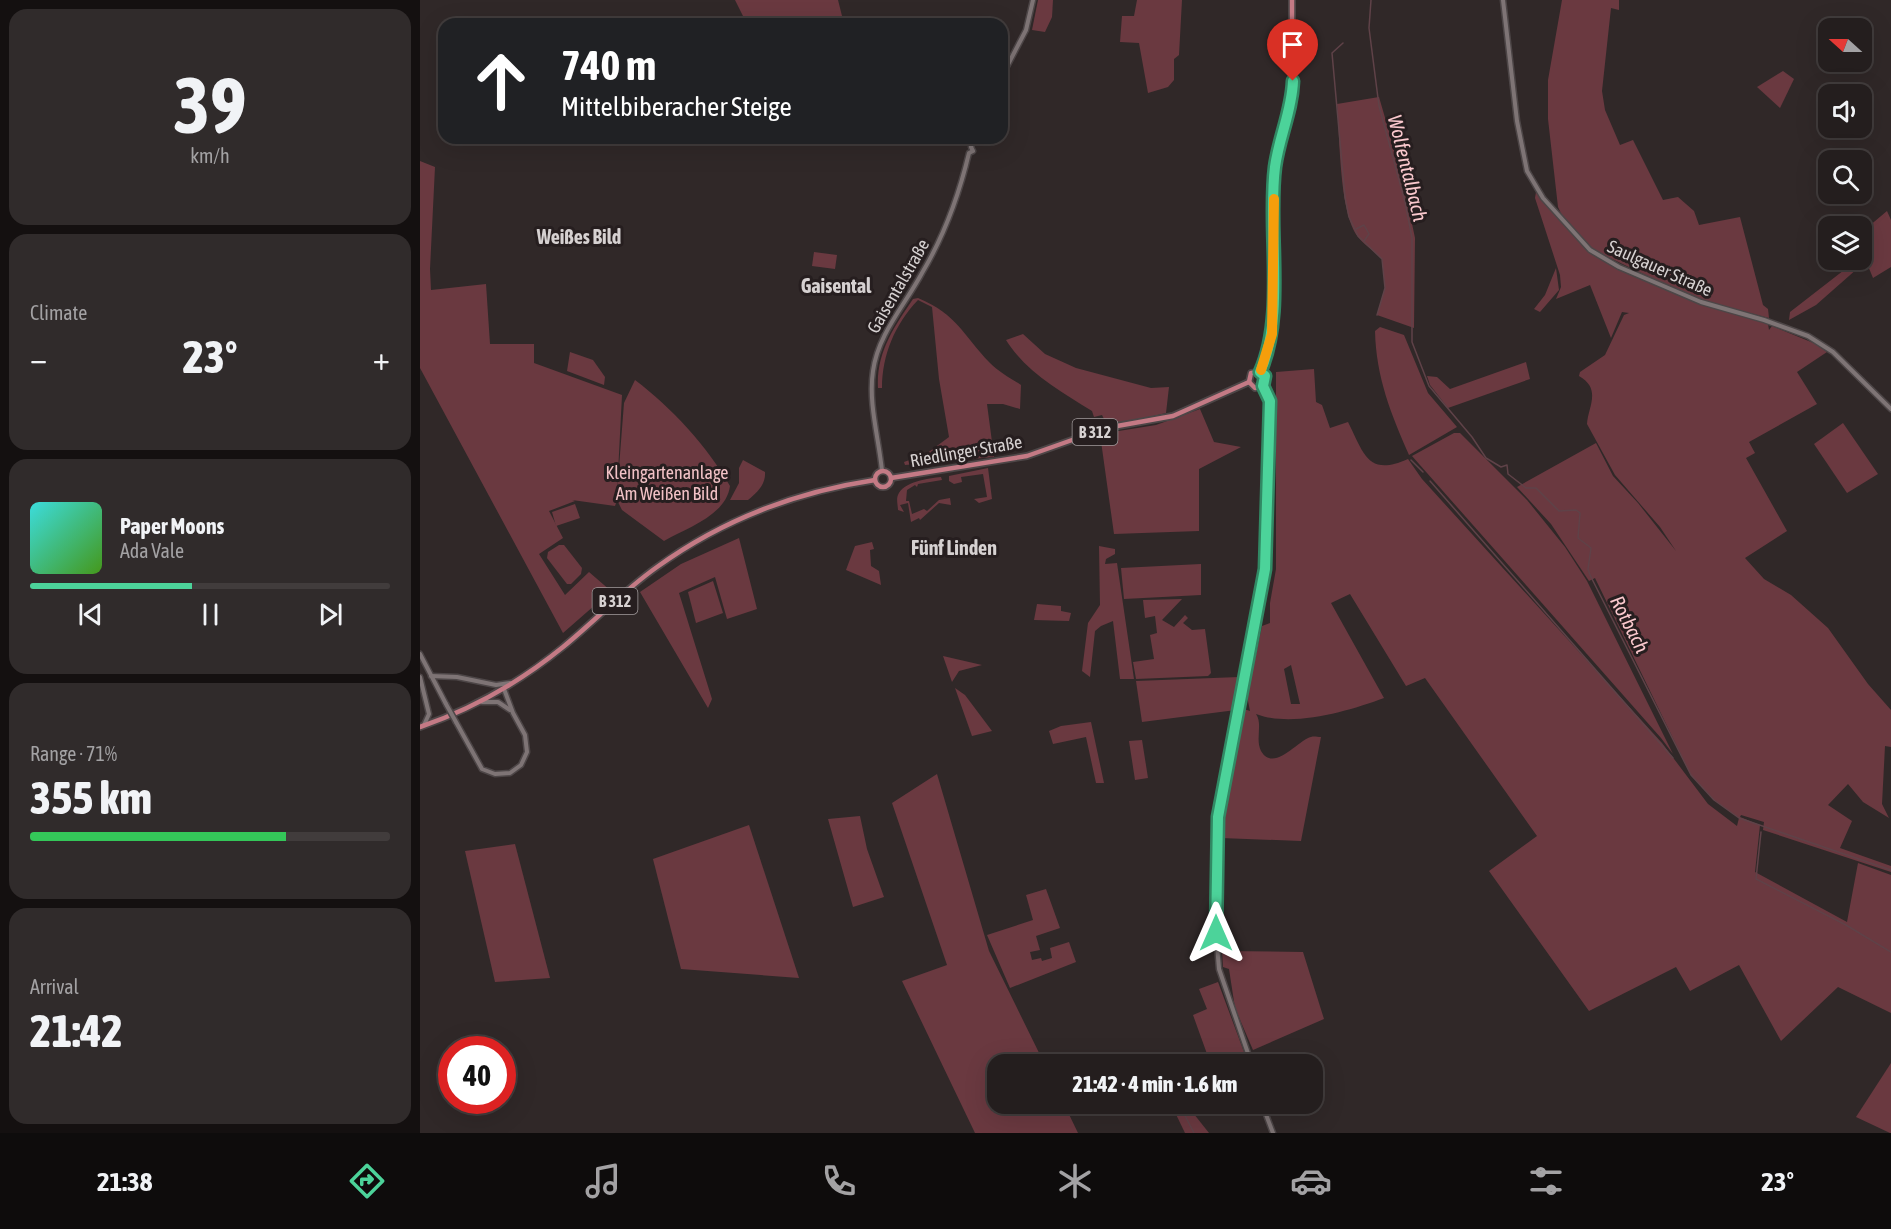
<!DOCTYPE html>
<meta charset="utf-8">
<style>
:root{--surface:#241e1e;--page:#302b2b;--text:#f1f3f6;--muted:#a3a2a4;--line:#413c3c;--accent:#4cd39a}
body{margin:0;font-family:"Asap Condensed",sans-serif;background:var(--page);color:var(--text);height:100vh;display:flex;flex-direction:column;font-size:22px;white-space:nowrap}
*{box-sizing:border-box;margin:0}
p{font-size:20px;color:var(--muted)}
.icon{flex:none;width:33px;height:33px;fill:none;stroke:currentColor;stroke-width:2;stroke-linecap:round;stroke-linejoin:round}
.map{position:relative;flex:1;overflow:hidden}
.side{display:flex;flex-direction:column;gap:9px;padding:9px;background:#141010;width:420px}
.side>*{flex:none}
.hud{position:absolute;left:18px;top:18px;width:570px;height:126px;border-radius:18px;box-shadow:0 6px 24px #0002,0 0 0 2px var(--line);background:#202124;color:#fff;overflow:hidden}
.needle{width:39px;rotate:291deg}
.fabs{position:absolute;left:1398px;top:18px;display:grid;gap:12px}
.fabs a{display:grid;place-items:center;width:54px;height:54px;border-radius:12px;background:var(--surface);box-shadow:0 6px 24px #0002,0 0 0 2px var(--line);font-size:30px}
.speed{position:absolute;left:18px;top:1036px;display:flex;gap:12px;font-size:30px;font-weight:700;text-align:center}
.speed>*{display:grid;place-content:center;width:78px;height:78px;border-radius:50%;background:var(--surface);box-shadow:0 6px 24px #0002,0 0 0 2px var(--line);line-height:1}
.speed .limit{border:9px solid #d22;background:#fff;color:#111}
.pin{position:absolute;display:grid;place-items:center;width:51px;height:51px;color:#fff;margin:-62px -26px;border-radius:50% 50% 50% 0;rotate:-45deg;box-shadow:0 0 6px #0007}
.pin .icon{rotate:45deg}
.me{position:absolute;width:66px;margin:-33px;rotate:0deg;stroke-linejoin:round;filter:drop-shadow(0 0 4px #0008)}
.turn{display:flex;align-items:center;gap:21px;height:126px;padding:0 24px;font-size:27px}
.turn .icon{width:78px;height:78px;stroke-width:2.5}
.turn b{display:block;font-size:42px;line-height:51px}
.big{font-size:45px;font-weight:800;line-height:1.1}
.side .widget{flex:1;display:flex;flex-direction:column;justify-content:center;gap:9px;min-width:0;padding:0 21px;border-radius:18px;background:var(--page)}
.side .dial{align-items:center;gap:0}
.dial b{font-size:78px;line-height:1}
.song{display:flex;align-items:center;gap:18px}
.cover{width:72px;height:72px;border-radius:9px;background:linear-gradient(135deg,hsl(180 70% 55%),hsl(100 70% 35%))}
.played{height:6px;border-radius:3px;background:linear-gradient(90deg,var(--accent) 45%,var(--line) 45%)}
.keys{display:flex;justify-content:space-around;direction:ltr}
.heat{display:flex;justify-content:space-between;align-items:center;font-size:33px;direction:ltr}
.charge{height:9px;border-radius:4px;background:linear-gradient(90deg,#34c759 71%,var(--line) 0)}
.trip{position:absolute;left:567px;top:1054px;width:336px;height:60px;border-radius:18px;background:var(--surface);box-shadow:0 6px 24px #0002,0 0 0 2px var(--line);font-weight:800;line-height:60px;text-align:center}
.tabs{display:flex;height:96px;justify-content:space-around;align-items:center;background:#0e0c0c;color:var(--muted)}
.tabs .icon{width:42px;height:42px}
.tabs .selected{color:var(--accent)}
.tabs b{font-size:27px;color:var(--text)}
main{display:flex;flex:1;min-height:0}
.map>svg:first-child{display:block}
.green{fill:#6a3940;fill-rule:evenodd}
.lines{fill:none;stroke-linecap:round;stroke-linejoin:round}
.stream{stroke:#5f4248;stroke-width:1.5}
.tertiary-casing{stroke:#4d4647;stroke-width:7}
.secondary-casing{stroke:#4d4647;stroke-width:7}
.primary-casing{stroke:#4d4647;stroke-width:8}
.tertiary{stroke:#7e7475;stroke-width:4}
.secondary{stroke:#7e7475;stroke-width:4}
.primary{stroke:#c47a85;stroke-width:4.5}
.secondary-bridge-casing{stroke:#4d4647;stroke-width:7;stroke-linecap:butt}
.secondary-bridge{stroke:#7e7475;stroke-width:4}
.route-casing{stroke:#318964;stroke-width:15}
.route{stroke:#4cd39a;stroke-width:10}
.slow{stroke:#f59e0b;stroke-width:10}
.labels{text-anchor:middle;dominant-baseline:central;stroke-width:6;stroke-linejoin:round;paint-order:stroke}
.shield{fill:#261e1f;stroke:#a19b9c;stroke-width:1.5}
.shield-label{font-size:16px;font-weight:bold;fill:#d6d1d1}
.street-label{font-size:18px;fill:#d6d1d1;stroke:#261e1f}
.park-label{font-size:18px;fill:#f2c2c6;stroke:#261e1f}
.water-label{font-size:20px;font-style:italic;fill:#fbc9ce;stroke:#261e1f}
.neighbourhood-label{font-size:20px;font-weight:bold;fill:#d6d1d1;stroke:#261e1f}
</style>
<main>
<section class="side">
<div class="widget dial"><b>39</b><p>km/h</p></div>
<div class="widget"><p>Climate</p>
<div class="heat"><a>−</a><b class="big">23°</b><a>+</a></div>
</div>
<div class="widget">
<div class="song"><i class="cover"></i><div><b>Paper Moons</b><p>Ada Vale</p></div></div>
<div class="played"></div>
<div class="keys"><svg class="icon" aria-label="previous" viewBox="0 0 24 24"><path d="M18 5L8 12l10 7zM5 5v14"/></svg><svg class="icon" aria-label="pause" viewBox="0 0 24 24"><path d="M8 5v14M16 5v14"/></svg><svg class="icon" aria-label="next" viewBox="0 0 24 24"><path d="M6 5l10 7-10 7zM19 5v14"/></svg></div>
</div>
<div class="widget"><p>Range · 71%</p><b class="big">355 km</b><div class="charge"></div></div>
<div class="widget"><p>Arrival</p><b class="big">21:42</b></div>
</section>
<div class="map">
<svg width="1471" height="1133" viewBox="0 0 1471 1133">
<rect width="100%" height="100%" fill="#302828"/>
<!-- green -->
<g class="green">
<path d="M315 0H418L424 24H327Z"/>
<path d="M618 0H633L632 17 625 32 612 30Z"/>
<path d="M717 0H762L759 55 754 59V80L748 87 728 93 719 43 700 42 702 16H714Z"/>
<path d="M1142 0H1199V10L1191 8 1182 91 1185 110 1200 145 1213 140 1243 200 1258 197 1274 211 1279 225 1320 217 1343 305 1348 309 1349 318 1276 299 1171 249 1169 252C1225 285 1286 307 1348 324L1349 330 1352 326 1396 344 1407 352 1377 372 1397 404 1329 442 1335 453 1326 458 1367 531 1325 558 1344 579 1371 595 1408 628 1448 684 1471 710V747L1465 746 1462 804 1469 818 1443 802 1428 784 1408 805 1432 821 1420 848 1471 866V872L1343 830 1344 822 1321 815 1320 817 1340 825 1335 872 1427 922 1438 863 1471 875V1013L1418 987 1361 1041 1319 965 1270 991 1256 967 1169 1011 1069 871 1117 836 1005 678 986 686 930 594 911 603 964 698C929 711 872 728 836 714 843 724 835 739 841 751 854 773 878 740 891 737 894 736 897 737 901 737L881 841 801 838 824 709 830 711 827 696 842 626 850 623V603L856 569V372L894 369 896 402 902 405 910 428 928 422C944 454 948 477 988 459L1002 479 1242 743 1288 804 1317 826 1319 818 1294 800 1271 775 1175 578 1169 581 1131 524 1097 487 1176 443 1193 476 1218 503 1256 551 1240 527 1195 475 1167 424C1168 407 1182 389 1159 376L1160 372 1185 355 1204 315 1209 313 1202 312 1191 338 1170 285 1136 299 1141 287 1140 275 1115 198 1116 192 1146 224 1138 207 1128 119V80ZM871 665 880 704H871L864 669Z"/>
<path d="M1363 71 1374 79 1360 108 1337 87Z"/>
<path d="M959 97 982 176 995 238 994 328 957 315 965 288 962 259C955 251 945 246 938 237 919 212 920 137 917 104Z"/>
<path d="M0 161 15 167 10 269 11 290 66 284 70 344H114V363L202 395 197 493 204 403 215 380C252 408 287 446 310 486 306 516 266 528 244 541L202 510 197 500 195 506 152 500 155 501 129 511 143 538 119 554 145 595 169 572 191 591 143 633 0 368Z"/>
<path d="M1467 211 1471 220V267L1453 278 1446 261 1396 305 1369 320 1370 312 1437 260H1442L1446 252 1442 243V232Z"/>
<path d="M394 252 417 255 415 269 392 266Z"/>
<path d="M1136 268 1139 290 1120 312 1114 309 1125 295Z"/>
<path d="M498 298C538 315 542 334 570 363 579 372 590 378 601 385L600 409 583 404H567L574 457 485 465 484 462 506 454 529 437 519 379 512 307 498 300C475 324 462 355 462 388H458C456 353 474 327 493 299Z"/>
<path d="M960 327 984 335 1008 393 1037 427 989 455C971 414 956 377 955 331Z"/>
<path d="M603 334 625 354 656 368 731 388 749 387 746 413 704 423H686L682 415 674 417 672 411C640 391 606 372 586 340Z"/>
<path d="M150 352 173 360 185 377 184 385 147 371Z"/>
<path d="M1106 362 1110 379 1028 408 1010 385 1007 376 1017 377 1030 389Z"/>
<path d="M780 409 794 442 821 447 779 469V531L694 534 680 434 736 425Z"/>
<path d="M1423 423 1458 474 1427 493 1394 444Z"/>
<path d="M1034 433H1040L1107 500 1145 547 1167 581 1253 754 1241 738 992 456Z"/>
<path d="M323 460 345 472C346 484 337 493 328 500H310L319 483V468Z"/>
<path d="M568 468 572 499 559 503 554 499 567 497 563 474 541 477 542 482 534 484 529 481V476Z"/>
<path d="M521 477 522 480 498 484 497 487 495 485 487 490 486 501H489L492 514 504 509 507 511 519 500 530 498 531 505 519 503 500 520 499 518 491 522 488 503 480 505 484 512 478 510C478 506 476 499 478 495 483 482 509 478 521 477Z"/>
<path d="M155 504 160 518 136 526 132 512Z"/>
<path d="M319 538 337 609 307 619 295 577 259 593 292 699 288 708 220 592 261 564Z"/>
<path d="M452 542 454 549 450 550 451 566 459 571 461 585 426 570 435 546Z"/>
<path d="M139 545H144L162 568 161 574 151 584H147L127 558 128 552Z"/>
<path d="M679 546 695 549V554L686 559 685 564 697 563 714 679H700L693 621 681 626 675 631 670 677 662 671 668 623 680 605Z"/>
<path d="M781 564V595L704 599 701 568Z"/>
<path d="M293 581 303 613 276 623 268 592Z"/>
<path d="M762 599 742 620 754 627 765 615 768 618 763 623 772 630 785 629 791 673 788 676 716 679 713 662 734 659 730 635 737 633 735 616 725 618 723 600Z"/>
<path d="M617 604 641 606V611L651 613 649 621 614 620Z"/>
<path d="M523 656 562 665 539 671 532 682Z"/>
<path d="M819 677 822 680 816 710 722 722 716 681Z"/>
<path d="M535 688 545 695 572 731 552 736Z"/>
<path d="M671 722 684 783H676L666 737 633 744 629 731 641 726Z"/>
<path d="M722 740 728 778 715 780 709 741Z"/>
<path d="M517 774 569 951 625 1065H578V1104H644L658 1133H555L482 981 527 965 472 803Z"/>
<path d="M440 816 447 849 464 897 433 907 408 819Z"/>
<path d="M329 825 379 978 261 969 233 859Z"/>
<path d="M95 844 130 978 75 982 45 851Z"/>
<path d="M626 889 640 928 616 936 620 950 610 952 612 960 621 958 622 961 632 958 630 948 649 942 656 962 590 988 567 935 613 920 606 895Z"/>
<path d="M802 951 883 952 904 1019 833 1050 815 1008 809 969 803 967Z"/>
<path d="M798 982 824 1052 791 1065 773 1015 787 1009 779 989Z"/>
<path d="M1471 1063V1133H1470L1436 1117Z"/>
<path d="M751 1104H766L789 1133H765Z"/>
</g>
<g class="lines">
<!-- stream -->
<g class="stream">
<path d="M951 0 949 28 959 106 985 202 992 238V342L1009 386 1052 437 1066 458 1081 467 1087 465 1088 474 1106 488H1116L1139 511 1156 510 1160 513 1158 538 1171 548 1168 569 1170 575 1271 775 1294 800 1319 818 1471 870"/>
<path d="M923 43 912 53 925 197 929 217 938 236 962 259 965 288 957 315"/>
<path d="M936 229 944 225 949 234 944 241"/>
<path d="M991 460 1003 472"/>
<path d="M1010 481 1253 758"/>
<path d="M1341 832 1336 879 1426 925 1471 952"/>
<path d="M759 1104 774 1133"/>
</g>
<!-- tertiary casing -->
<g class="tertiary-casing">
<g id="tertiary">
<path d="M832 1065 799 969 796 933 795 838 844 581 850 401 842 386"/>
<path d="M842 1104 853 1133"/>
</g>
</g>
<!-- secondary casing -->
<g class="secondary-casing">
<g id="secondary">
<path d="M1083 0 1097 121 1107 171 1123 198 1170 250 1199 267 1281 302 1344 320 1388 336 1413 352 1471 409"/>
<path d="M582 76 606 30 613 0"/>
<path d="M462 471C459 439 448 403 453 371 458 334 485 305 502 273 524 236 539 195 549 153L553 151 551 147 554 138"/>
<path d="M0 654 26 704"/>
<path d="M11 676 37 677 76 685 90 683"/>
<path d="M0 677 9 714 4 725"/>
<path d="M62 702H78L90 710"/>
<path d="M36 722 62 769 75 774 90 773 101 765 107 752 105 735 93 713 84 689"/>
</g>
</g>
<!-- primary casing -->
<g class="primary-casing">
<g id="primary">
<path d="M840 372 852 334 854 176 872 93V0"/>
<path d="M829 382 835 388 842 386 845 376 840 372"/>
<path d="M829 382 831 373 840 372"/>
<circle cx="463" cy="479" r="8"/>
<path d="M471 478 607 456 686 428 753 416 829 382"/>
<path d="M0 727C52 709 100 682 143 647 175 621 203 591 237 567 302 520 375 492 455 480"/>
</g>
</g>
<!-- tertiary -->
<use href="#tertiary" class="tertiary"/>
<!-- secondary -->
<use href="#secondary" class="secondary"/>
<!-- primary -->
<use href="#primary" class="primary"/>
<!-- secondary-bridge casing -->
<g class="secondary-bridge-casing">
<path id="secondary-bridge" d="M26 704 36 722"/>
</g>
<!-- secondary-bridge -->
<use href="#secondary-bridge" class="secondary-bridge"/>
</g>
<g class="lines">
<!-- route casing -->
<g class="route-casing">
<path id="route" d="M796 933 798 817 845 569 850 401 843 386 845 376 840 372C866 315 847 229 855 167 859 137 872 111 873 81"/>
</g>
<!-- route -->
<use href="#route" class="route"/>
<!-- slow -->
<path class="slow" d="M841 370 852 334 854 199"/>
</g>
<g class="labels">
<!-- shield labels -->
<g class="shield">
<rect x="652.5" y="419" width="45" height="26" rx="4.5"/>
<rect x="172.5" y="588" width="45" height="26" rx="4.5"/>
</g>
<g class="shield-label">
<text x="675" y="432">B 312</text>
<text x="195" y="601">B 312</text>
</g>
<!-- street labels -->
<g class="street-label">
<text transform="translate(1240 268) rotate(24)">Saulgauer Straße</text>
<text transform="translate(478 286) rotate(-60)">Gaisentalstraße</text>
<text transform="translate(546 451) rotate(-10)">Riedlinger Straße</text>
</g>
<!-- park labels -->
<g class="park-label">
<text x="247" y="472">Kleingartenanlage<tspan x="247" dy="21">Am Weißen Bild</tspan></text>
</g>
<!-- water labels -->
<g class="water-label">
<text transform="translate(988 168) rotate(76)">Wolfentalbach</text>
<text transform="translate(1210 624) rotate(63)">Rotbach</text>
</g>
<!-- neighbourhood labels -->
<g class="neighbourhood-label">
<text x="159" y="236">Weißes Bild</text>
<text x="416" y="285">Gaisental</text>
<text x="534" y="547">Fünf Linden</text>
</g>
</g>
</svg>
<div class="fabs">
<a><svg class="needle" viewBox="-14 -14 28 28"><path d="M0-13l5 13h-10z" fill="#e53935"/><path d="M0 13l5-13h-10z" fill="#a3a2a4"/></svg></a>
<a><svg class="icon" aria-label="sound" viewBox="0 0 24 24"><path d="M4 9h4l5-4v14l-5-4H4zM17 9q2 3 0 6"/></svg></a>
<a><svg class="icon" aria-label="search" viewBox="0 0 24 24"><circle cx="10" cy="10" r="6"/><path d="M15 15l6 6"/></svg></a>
<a><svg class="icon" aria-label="layers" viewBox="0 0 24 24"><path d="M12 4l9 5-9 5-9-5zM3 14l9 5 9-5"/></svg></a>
</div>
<div class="speed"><div class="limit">40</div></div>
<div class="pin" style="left:873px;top:81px;background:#d93025"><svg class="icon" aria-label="arrive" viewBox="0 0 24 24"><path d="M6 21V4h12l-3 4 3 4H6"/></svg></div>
<svg class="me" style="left:796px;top:933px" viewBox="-20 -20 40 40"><path d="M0-17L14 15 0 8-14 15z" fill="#4cd39a" stroke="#fff" stroke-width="4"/></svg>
<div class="trip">21:42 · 4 min · 1.6 km</div>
<div class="hud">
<div class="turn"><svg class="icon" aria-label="ahead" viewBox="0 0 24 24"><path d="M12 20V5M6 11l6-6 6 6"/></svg><div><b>740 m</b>Mittelbiberacher Steige</div></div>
</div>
</div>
</main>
<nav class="tabs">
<b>21:38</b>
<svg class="icon selected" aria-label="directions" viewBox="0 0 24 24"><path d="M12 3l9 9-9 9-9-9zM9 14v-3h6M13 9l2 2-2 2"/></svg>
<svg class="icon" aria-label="music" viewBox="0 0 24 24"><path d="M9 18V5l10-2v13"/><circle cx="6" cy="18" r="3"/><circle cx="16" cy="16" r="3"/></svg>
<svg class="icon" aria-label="phone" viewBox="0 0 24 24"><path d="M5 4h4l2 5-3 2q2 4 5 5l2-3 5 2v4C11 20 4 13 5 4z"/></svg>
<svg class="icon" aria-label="climate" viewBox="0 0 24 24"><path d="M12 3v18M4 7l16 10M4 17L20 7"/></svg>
<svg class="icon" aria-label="car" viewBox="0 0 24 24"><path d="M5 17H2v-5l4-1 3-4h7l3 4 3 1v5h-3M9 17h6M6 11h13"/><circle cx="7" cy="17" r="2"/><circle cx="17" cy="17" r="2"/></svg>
<svg class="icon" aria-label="filters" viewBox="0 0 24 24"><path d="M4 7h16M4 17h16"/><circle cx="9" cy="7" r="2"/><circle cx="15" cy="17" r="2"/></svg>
<b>23°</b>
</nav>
